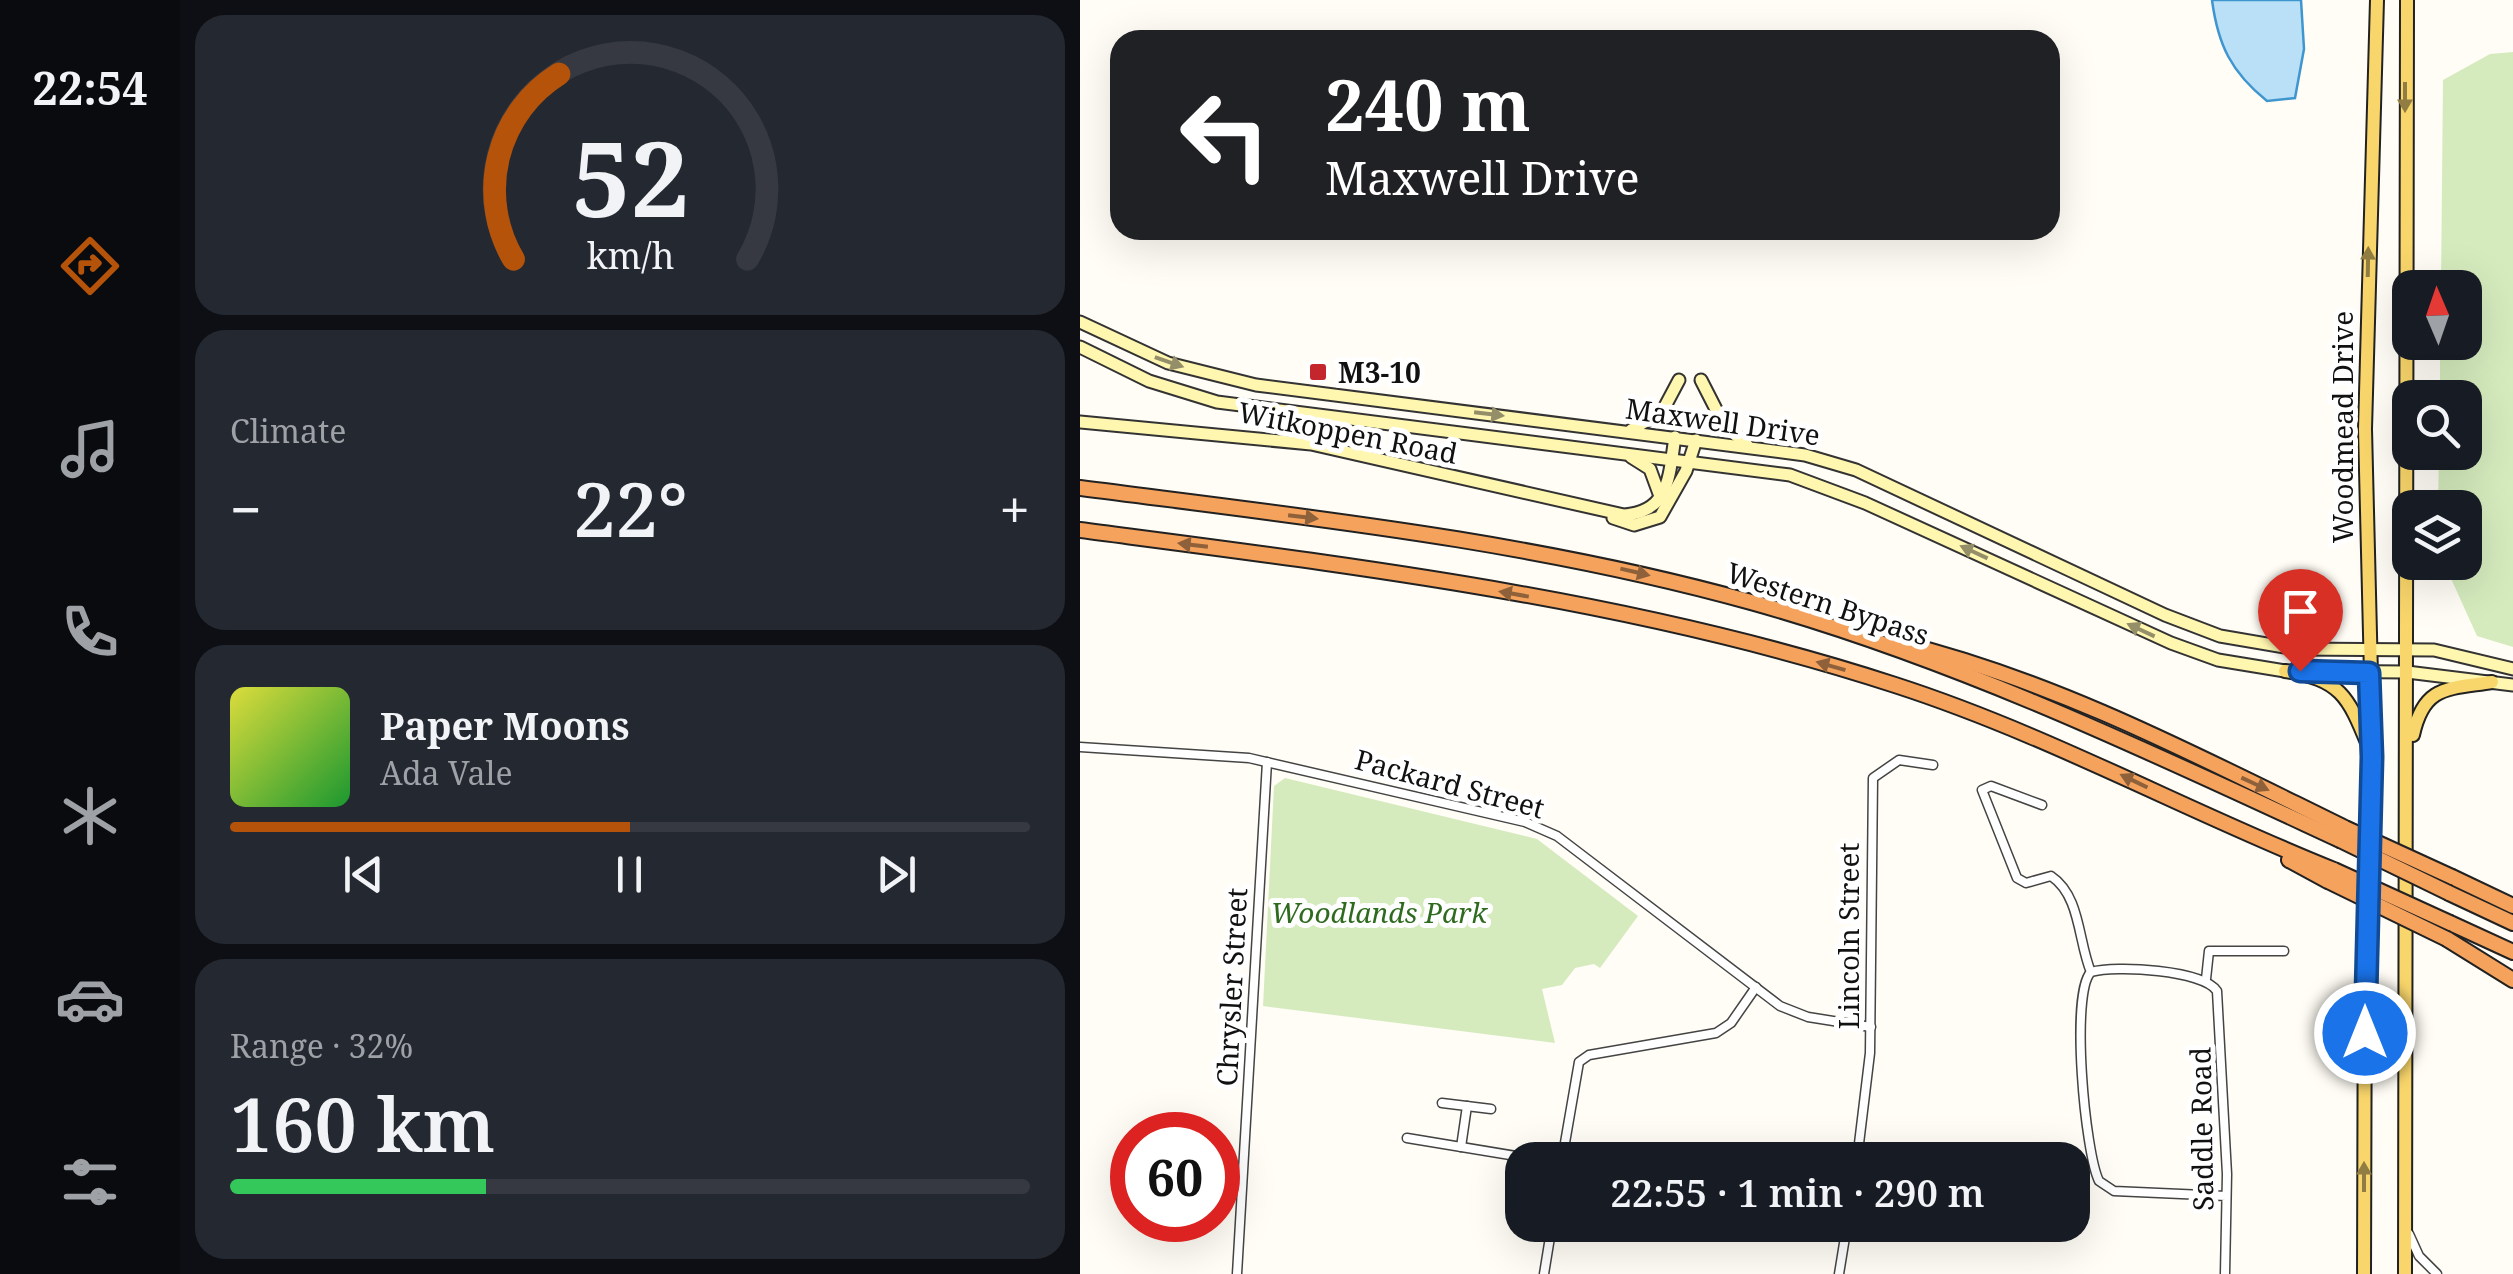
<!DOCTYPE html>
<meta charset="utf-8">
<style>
:root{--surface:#171b24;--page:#242831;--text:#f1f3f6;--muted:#9ea1a6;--line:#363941;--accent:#b45309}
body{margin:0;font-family:"Noto Serif",serif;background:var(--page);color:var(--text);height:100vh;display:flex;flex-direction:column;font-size:38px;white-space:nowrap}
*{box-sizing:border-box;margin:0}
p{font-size:32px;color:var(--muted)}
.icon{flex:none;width:55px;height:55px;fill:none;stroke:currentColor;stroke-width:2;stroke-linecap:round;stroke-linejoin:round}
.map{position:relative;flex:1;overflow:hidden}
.details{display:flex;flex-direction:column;gap:15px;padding:15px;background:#0d0f14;width:900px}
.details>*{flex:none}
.top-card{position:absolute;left:30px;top:30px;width:950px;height:210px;border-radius:30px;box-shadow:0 10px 40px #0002;background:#202124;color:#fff;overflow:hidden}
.needle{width:65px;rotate:358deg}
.buttons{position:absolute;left:1312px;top:270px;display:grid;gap:20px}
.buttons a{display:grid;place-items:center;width:90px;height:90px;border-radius:20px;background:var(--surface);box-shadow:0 10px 40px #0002;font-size:50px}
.speed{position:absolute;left:30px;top:1112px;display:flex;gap:20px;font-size:50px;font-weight:700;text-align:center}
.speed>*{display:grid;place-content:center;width:130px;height:130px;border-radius:50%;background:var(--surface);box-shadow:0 10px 40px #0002;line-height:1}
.speed .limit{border:15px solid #d22;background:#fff;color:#111}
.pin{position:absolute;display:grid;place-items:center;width:85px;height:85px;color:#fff;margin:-102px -42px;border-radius:50% 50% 50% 0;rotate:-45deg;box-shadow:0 0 10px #0007}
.pin .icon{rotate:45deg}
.me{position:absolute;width:110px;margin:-55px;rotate:0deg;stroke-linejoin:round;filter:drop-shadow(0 0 8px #0008)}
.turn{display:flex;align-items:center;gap:35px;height:210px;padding:0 50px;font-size:45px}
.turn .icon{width:130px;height:130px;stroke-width:2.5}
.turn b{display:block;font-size:70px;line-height:85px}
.big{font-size:75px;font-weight:600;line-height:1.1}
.details .tile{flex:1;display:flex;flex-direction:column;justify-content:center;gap:15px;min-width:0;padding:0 35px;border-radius:30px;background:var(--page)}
.details .dial{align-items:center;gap:0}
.dial svg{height:260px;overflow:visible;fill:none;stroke:var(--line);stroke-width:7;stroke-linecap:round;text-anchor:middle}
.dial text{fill:var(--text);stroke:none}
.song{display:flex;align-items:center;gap:30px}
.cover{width:120px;height:120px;border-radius:15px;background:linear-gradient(135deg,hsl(60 70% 55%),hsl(130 70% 35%))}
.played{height:10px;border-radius:5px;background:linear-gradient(90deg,var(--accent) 50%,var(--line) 50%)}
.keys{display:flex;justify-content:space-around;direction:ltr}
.heat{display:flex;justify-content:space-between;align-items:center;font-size:55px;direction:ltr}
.charge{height:15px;border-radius:8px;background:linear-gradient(90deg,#34c759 32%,var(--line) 0)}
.trip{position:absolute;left:425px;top:1142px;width:585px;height:100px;border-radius:30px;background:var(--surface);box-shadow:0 10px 40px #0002;font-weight:600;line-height:100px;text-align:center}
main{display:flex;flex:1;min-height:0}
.tab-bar{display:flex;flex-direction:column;width:180px;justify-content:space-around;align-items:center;background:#090b0e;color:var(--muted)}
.tab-bar .icon{width:70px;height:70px}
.tab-bar .active{color:var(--accent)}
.tab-bar b{font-size:45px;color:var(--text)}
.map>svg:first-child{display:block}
.green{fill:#d5ebbd}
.water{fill:#b9e0f7;stroke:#3f96cf;stroke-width:2.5}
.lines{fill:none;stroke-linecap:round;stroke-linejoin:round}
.minor-casing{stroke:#444;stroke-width:11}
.secondary-casing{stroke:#333;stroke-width:15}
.primary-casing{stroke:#222;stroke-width:16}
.motorway-casing{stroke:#222;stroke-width:18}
.minor{stroke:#fff;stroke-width:8}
.secondary{stroke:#fff6b0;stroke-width:11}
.primary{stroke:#f9d66b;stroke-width:12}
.motorway{stroke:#f5a25d;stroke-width:14}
.motorway-bridge-casing{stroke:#222;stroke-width:18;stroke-linecap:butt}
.motorway-bridge{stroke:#f5a25d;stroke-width:14}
.oneway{fill:#917d42}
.oneway2{fill:#948f68}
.oneway3{fill:#8e613b}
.route-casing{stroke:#114b97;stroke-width:25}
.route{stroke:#1a73e8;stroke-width:18}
.poi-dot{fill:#c4262e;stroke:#fff;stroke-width:4}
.labels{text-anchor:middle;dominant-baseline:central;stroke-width:10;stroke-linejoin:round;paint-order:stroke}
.poi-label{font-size:28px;font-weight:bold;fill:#111;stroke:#fff;text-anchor:start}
.street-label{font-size:28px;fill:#111;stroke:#fff}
.park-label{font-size:28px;font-style:italic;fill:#2f6b1f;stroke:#fff}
</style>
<main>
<nav class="tab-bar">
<b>22:54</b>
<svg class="icon active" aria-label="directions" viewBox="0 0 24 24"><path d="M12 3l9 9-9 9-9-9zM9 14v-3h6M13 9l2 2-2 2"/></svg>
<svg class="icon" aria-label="music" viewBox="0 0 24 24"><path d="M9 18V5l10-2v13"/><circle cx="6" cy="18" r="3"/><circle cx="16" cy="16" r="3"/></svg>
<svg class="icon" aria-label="phone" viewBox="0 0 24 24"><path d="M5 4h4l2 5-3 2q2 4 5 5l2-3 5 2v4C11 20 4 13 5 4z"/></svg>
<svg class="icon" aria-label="climate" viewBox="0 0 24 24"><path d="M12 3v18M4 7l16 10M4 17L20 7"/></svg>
<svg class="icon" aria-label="car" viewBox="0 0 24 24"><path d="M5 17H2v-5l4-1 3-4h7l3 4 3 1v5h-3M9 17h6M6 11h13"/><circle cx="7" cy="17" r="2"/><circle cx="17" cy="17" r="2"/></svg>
<svg class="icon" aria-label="filters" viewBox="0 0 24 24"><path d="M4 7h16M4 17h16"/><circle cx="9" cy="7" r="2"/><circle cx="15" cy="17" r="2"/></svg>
</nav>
<section class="details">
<div class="tile dial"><svg viewBox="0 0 100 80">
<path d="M14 69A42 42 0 1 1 86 69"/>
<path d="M14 69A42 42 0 0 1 28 12" stroke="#b45309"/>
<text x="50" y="56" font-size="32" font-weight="700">52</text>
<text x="50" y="72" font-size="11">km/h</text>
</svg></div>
<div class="tile"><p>Climate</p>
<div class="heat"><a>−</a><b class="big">22°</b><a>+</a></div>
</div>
<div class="tile">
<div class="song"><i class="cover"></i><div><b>Paper Moons</b><p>Ada Vale</p></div></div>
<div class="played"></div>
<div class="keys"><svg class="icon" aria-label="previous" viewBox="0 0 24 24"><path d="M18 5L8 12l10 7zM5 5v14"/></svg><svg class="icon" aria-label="pause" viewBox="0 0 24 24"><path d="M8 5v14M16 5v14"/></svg><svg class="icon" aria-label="next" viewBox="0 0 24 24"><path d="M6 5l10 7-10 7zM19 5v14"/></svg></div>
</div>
<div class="tile"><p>Range · 32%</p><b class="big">160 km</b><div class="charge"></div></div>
</section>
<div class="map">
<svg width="1433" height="1274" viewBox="0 0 1433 1274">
<rect width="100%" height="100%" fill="#fffdf5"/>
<!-- green -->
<g class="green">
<path d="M1433 52V647L1397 636 1364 563 1385 562V508L1358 507 1359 453 1385 452V398L1360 397V343L1385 342V288L1361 287 1363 80 1410 54Z"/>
<path d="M205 778 457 839 558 916 520 968 514 964 495 968 482 985 462 989 475 1043 183 1006 194 786Z"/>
</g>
<!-- water -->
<path class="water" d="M1132 0H1221L1224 49 1215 98 1187 101C1151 72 1138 45 1132 0Z"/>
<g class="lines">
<!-- minor casing -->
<g class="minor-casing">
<g id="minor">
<path d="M0 747 169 758 445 822 477 836 700 1006 728 1017 791 1027"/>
<path d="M962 805 911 786 902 790 937 878 946 883 971 876C1001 896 998 942 1011 972"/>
<path d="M1126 979 1129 951H1204"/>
<path d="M362 1103 411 1109"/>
<path d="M327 1138 460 1160"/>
<path d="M381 1147 387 1106"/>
<path d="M482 1160 499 1062 509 1055 636 1033 651 1023 676 987"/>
<path d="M777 1160 790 1053 793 778 819 760 853 765"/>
<path d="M1329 1234 1339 1256 1357 1274"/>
<path d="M157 1274 187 762"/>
<path d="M464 1274 472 1225"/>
<path d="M759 1274 767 1225"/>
<path d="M1145 1274 1147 1174 1137 991C1123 970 1036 965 1011 972 990 993 1005 1153 1019 1181L1034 1191 1146 1196"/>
</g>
</g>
<!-- secondary casing -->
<g class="secondary-casing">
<g id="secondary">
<path d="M0 322 88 363 176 385 725 455 776 470 1085 615 1140 636 1216 649 1354 650 1433 669"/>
<path d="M0 347 69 381 137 402 710 475 785 503 1091 643 1138 660 1205 671 1327 672 1433 685"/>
<path d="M621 380 644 425 667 445"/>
<path d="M0 422 231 444 544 515C590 512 589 475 595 437"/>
<path d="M551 430 582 412 599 380"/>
<path d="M551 457 570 469 581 499"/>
<path d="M533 518 554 525 580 517 606 471 616 440"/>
</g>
</g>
<!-- primary casing -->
<g class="primary-casing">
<g id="primary">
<path d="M1205 671C1260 679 1268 696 1288 745"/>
<path d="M1333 735C1344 685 1368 689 1412 682"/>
<path d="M1284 1274 1285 932 1293 757 1285 429 1297 0"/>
<path d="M1325 1274 1327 0"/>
</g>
</g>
<!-- motorway casing -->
<g class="motorway-casing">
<g id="motorway">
<path d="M0 488C225 517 452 541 671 602 875 659 1068 751 1260 840"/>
<path d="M0 530C274 566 552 599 815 685 967 734 1106 811 1254 870"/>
<path d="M821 643C976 681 1122 758 1265 828"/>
<path d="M1209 860 1248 881"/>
<path d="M1372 877 1433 906"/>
<path d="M1369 893 1433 923"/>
<path d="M1370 923 1433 952"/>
<path d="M1367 939 1433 980"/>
</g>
</g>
<!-- minor -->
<use href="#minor" class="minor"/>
<!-- secondary -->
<use href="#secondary" class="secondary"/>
<!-- primary -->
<use href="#primary" class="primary"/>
<!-- motorway -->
<use href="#motorway" class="motorway"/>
<!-- motorway-bridge casing -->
<g class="motorway-bridge-casing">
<g id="motorway-bridge">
<path d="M1265 828 1372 877"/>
<path d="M1260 840 1369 893"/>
<path d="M1254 870 1370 923"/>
<path d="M1248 881 1367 939"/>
</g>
</g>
<!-- motorway-bridge -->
<use href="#motorway-bridge" class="motorway-bridge"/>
</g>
<!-- one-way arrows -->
<defs><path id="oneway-solid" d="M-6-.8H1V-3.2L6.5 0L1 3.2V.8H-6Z" transform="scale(2.5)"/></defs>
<g class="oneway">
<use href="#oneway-solid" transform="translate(1325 97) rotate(90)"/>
<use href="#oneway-solid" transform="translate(1288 262) rotate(-89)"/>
<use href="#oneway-solid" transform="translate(1284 1177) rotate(-90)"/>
</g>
<g class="oneway2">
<use href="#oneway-solid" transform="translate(89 362) rotate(19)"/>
<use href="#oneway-solid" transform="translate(409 414) rotate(7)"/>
<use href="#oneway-solid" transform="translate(894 552) rotate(-155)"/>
<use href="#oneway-solid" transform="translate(1061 630) rotate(-155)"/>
</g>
<g class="oneway3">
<use href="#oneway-solid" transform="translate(223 517) rotate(7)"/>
<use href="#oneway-solid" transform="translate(113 545) rotate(-173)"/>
<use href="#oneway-solid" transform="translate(555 572) rotate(13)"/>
<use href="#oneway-solid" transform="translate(434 594) rotate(-170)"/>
<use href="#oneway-solid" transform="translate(751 666) rotate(-164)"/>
<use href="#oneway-solid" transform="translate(1054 781) rotate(-154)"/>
<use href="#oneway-solid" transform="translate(1175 784) rotate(25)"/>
</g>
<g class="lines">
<!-- route casing -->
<g class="route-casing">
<path id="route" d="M1220 671 1289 673 1292 757 1285 1033"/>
</g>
<!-- route -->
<use href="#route" class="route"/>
</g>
<!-- markers -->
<rect class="poi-dot" x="228" y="362" width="20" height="20" rx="5"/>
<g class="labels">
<!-- poi labels -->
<g class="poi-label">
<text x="258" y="372">M3-10</text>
</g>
<!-- street labels -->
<g class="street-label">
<text transform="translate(643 421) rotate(8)">Maxwell Drive</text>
<text transform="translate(1262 427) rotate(-90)">Woodmead Drive</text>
<text transform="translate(268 432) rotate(11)">Witkoppen Road</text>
<text transform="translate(748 603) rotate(18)">Western Bypass</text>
<text transform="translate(370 783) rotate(15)">Packard Street</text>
<text transform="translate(768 936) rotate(-90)">Lincoln Street</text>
<text transform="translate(151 987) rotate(-87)">Chrysler Street</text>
<text transform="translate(1121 1129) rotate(-91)">Saddle Road</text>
</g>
<!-- park labels -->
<g class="park-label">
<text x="299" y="912">Woodlands Park</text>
</g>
</g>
</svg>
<div class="buttons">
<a><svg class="needle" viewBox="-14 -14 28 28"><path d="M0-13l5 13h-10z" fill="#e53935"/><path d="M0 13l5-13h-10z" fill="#9ea1a6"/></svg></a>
<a><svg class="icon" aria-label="search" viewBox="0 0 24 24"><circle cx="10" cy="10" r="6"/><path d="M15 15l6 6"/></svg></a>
<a><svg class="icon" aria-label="layers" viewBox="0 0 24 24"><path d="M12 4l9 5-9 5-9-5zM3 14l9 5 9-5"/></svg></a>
</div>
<div class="speed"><div class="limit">60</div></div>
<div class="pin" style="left:1220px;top:671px;background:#d93025"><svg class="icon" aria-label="arrive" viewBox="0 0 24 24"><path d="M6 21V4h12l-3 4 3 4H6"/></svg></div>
<svg class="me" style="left:1285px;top:1033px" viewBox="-20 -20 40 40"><circle r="17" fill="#1a73e8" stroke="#fff" stroke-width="3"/><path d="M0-11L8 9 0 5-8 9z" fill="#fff"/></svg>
<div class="trip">22:55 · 1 min · 290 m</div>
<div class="top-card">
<div class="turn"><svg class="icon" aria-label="left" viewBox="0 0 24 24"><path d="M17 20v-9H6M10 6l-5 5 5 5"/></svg><div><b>240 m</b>Maxwell Drive</div></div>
</div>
</div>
</main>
